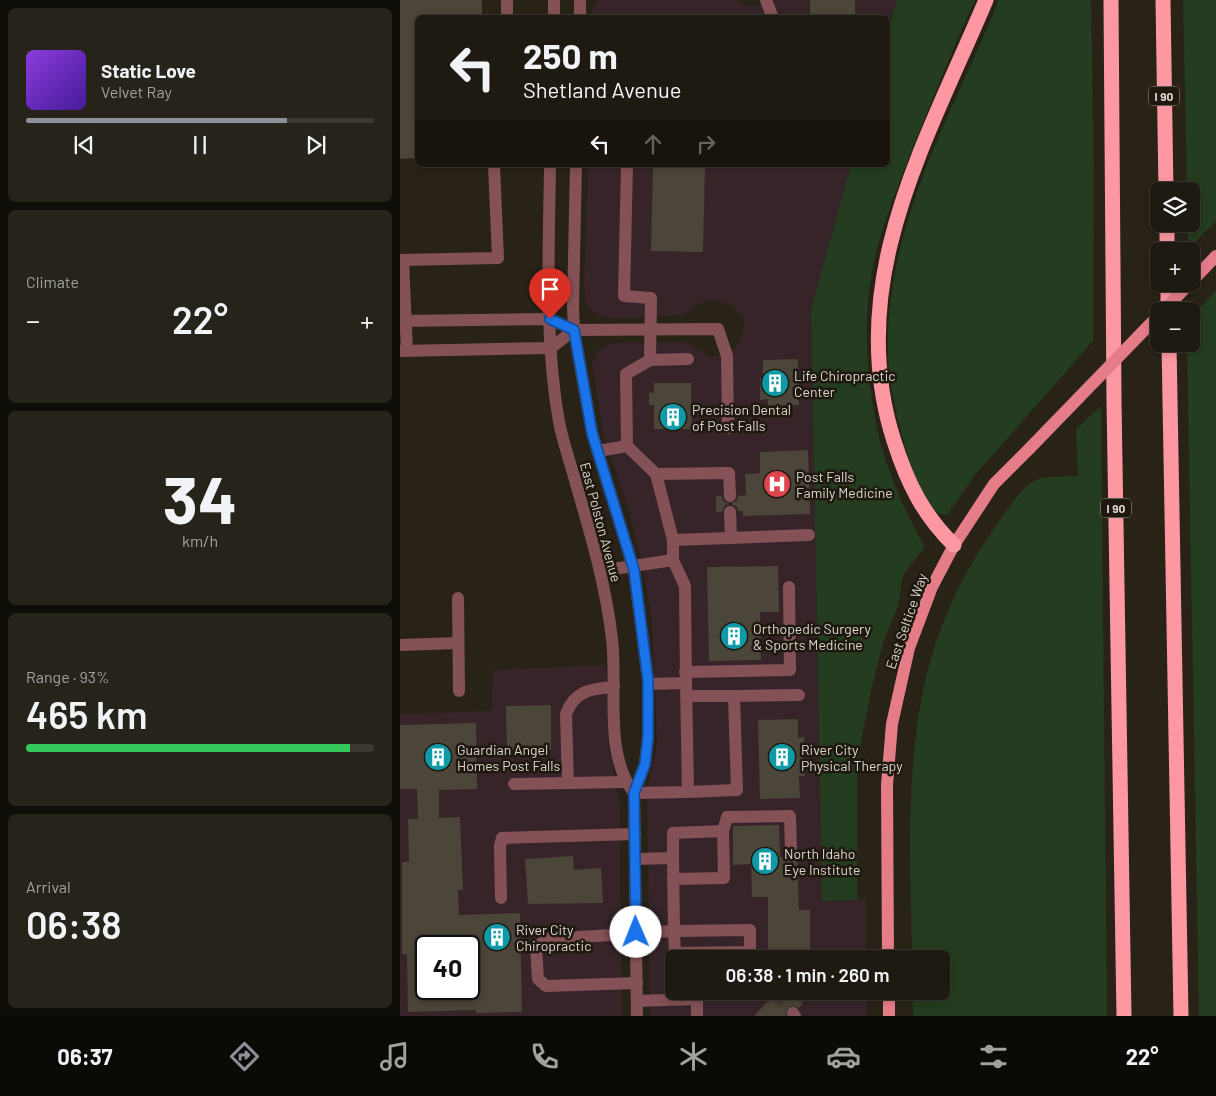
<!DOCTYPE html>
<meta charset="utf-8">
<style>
:root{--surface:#1e1a11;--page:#26231a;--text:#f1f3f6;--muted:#a1a19f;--line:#3c3831;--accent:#8c9099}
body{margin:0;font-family:Barlow,sans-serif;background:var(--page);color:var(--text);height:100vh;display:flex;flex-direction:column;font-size:19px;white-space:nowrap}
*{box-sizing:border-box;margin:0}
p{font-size:16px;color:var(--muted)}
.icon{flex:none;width:28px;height:28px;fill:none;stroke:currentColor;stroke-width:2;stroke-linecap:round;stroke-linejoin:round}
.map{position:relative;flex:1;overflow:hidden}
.details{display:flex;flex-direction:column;gap:8px;padding:8px;background:#100e09;width:400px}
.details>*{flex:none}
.banner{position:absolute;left:15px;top:15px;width:475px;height:152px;border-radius:8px;box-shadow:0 2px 8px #0003,0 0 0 1px var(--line);background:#1e1a11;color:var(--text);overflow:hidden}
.controls{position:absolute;left:750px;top:182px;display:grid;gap:10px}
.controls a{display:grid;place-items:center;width:50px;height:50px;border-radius:8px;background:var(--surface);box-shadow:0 2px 8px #0003,0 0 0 1px var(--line);font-size:25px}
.speed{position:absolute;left:15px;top:935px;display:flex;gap:10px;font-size:25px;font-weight:700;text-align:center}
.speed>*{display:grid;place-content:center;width:65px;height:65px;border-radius:50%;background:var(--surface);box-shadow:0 2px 8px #0003,0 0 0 1px var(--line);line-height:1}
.speed .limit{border:2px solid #111;border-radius:8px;background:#fff;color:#111}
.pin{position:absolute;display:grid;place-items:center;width:42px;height:42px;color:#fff;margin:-51px -21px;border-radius:50% 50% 50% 0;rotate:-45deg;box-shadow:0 0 5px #0007}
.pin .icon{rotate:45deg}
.me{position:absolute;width:55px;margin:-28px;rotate:359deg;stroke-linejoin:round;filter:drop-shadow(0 0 4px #0008)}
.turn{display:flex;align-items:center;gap:18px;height:105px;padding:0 25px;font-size:22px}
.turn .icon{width:65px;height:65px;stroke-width:2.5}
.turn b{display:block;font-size:35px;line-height:42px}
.lanes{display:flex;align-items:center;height:48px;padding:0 25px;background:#0003;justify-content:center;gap:25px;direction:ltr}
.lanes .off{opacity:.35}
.big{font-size:38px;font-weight:600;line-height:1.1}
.details .tile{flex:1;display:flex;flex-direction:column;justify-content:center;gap:8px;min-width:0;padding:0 18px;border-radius:8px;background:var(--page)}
.details .dial{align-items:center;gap:0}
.dial b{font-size:65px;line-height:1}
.song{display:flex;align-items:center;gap:15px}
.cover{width:60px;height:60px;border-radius:8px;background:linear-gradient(135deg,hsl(270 70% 55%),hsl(260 70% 35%))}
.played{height:5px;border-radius:2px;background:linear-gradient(90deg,var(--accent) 75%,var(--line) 75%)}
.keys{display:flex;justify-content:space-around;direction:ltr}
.heat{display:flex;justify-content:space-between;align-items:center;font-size:28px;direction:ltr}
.charge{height:8px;border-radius:4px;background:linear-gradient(90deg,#34c759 93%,var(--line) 0)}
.trip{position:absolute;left:265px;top:950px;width:285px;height:50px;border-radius:8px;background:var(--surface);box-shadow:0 2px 8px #0003,0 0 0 1px var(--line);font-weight:600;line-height:50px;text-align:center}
.menu{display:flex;height:80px;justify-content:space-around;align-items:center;background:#0c0a07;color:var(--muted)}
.menu .icon{width:35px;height:35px}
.menu .selected{color:var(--accent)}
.menu b{font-size:22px;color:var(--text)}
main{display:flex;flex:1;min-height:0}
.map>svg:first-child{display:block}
.commercial{fill:#362429;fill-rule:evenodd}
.green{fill:#243c1f}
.building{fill:#4c4539;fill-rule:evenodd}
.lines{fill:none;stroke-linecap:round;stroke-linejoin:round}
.minor-tunnel{stroke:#433d33;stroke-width:12;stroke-dasharray:12 6;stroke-linecap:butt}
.minor{stroke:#845156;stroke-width:12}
.major{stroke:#e57d89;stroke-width:12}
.highway{stroke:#fd98a3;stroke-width:15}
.major-bridge{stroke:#e57d89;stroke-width:12}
.route-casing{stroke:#114b97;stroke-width:12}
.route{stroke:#1a73e8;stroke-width:9}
.labels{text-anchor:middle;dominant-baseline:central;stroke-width:5;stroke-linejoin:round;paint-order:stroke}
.shield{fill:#1e180e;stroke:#a29e96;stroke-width:1}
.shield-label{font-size:12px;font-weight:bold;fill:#dbd7d0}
.poi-label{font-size:14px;fill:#dbd7d0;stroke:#1e180e;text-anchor:start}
.street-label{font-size:14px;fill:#dbd7d0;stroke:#1e180e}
</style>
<main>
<section class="details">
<div class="tile">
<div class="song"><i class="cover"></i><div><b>Static Love</b><p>Velvet Ray</p></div></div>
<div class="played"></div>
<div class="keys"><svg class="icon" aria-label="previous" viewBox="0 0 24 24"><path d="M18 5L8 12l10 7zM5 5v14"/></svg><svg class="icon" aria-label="pause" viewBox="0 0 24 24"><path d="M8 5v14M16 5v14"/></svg><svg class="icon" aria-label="next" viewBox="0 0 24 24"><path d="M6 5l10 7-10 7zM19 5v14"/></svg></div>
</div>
<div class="tile"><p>Climate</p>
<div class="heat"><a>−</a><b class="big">22°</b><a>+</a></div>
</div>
<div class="tile dial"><b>34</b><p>km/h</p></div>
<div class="tile"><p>Range · 93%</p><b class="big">465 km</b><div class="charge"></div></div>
<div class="tile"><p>Arrival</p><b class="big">06:38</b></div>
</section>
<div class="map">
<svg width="816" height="1016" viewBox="0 0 816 1016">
<rect width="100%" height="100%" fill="#282217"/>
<!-- commercial -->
<g class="commercial">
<path d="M197 0H335L347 6H356L371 0H497L488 33V18H192V9Z"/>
<path d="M188 165H451L411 309 422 901 466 899V959H274V991H467V1016H250L247 788 257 745 252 619 240 556 230 514 203 432 192 363 197 351 212 343 284 342 311 357 322 355 335 349 342 335 344 320 334 307 323 301H304L283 315 211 319 199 315 189 308 185 298 184 282Z"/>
<path d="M206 665 209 746 220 806 222 1016H0V714L92 711 93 670ZM26 946H69V989H26Z"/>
</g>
<!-- green -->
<g class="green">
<path d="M497 0H575C553 48 533 98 513 147 496 192 477 236 470 284 462 342 470 423 492 478 501 502 513 525 525 547L503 575 498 606 484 640 472 686 463 731 457 771V900L422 901 411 309 451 165H488V33Z"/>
<path d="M599 0H691L694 182 693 341 575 475 547 515C524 514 514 480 509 461 498 422 487 382 488 342 489 217 553 113 599 0Z"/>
<path d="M783 0H816V221L788 249V224H791V191H787Z"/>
<path d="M816 291V1016H799L787 344H791V317Z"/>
<path d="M701 406 707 1016H513L512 991H541V959H512C510 805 497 671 589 536 598 523 620 488 634 481 646 475 664 477 678 476L676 429Z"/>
</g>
<!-- building -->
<g class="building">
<path d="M0 0H82V18H18V158L0 159Z"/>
<rect x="410" y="0" width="45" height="18"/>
<path d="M253 165H305L303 252 251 251Z"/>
<path d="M398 359 399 405 368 406V399L360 400V378H363V360Z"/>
<path d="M254 383H291L292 429H254V405H249V392L254 393Z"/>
<path d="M408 450 410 514 343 516V511H338L337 507 331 504 337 500 338 496 346 495 345 474 360 473V452Z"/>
<path d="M316 496H322L323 501 329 504 325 505 322 512H316Z"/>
<path d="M378 566 379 612H360L361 660 309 661 307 567Z"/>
<path d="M151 705V750L107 751 106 706Z"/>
<path d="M398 719V738L404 737 405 776H399L400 798 360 799 358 720Z"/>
<path d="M76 723 77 789 39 790V818L60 817 63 890H58L59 915 120 913 122 1012 76 1013V1010L8 1012 7 954H2V862H9L8 819H18L17 789H0V725ZM26 946H75L76 989H26Z"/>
<path d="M379 825 380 857 391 859 397 857 399 910H410V959H368V897H352L351 864 333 865V826Z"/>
<path d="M173 856 174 870 201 868 203 903 128 904 125 859Z"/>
<path d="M378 991H392L403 1003 399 1008 393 1005 388 1007 386 1016H354Z"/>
</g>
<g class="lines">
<!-- minor-tunnel -->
<path class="minor-tunnel" d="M375 995 393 1013"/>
<!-- minor -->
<g class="minor">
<path d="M107 0V18"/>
<path d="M366 0 373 18"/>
<path d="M154 18V0"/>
<path d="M180 18V0"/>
<path d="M150 165C149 251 144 337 159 422 163 443 171 464 176 484 191 535 206 586 212 639 218 687 203 753 234 793"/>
<path d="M176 165 173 306 174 330 192 433 234 570 248 680V737L245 764 234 793 237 1016"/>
<path d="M227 165 224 296 251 298 250 360 226 374 227 446"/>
<path d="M0 260 98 258 94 165"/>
<path d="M3 260 7 351"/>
<path d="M0 321 150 319 174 330 318 329 327 356 328 428"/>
<path d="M0 351 151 348 174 330"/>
<path d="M250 360 288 359"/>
<path d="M198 451 227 446 256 474 273 540V560"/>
<path d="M256 474 329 473 330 496"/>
<path d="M330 512 331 538"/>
<path d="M273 540 409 535"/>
<path d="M200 571 273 560 285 586 286 683"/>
<path d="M58 598 59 691"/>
<path d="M0 645 58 643"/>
<path d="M285 672 390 670 389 587"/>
<path d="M286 696H334L337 790 288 792"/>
<path d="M334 696 399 695"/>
<path d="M168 783 166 714C175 690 191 689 214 687"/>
<path d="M114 784 225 782"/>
<path d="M234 793 288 792 286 683 248 684"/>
<path d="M323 831 327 817 390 816 391 851"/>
<path d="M273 858V833L323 831 324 878 273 879"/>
<path d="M235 859 273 858 274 931 148 939 136 947 138 979 146 986 237 983"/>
<path d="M101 898 100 846 102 838 235 834"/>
<path d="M350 930V952L275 953 274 931Z"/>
<path d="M237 1001 297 999V1016"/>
<path d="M393 1013 395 1016"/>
</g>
<!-- major -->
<g class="major">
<path d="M791 282 816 256"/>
<path d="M488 959 487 785 492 724 509 648 532 587 554 545 594 484 630 448"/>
<path d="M489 991V1016"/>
</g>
<!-- highway -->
<g class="highway">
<path d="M711 0 714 401 724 1016"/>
<path d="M763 0 766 191"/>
<path d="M767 224V251"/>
<path d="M768 284V311"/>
<path d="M769 344 781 1016"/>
<path d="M554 545C523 515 507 482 494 441 443 283 526 142 586 0"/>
</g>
<!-- major-bridge -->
<g class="major-bridge">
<path d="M763 311 789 284"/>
<path d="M630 448 759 315"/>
</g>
</g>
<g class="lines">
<!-- route casing -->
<g class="route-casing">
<path id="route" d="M150 319 174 330 192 433 234 570 248 680V737L245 764 234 793 236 932"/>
</g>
<!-- route -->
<use href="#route" class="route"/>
</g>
<!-- icons -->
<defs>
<g id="building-disc" transform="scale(1.4375)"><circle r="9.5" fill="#0f9aa8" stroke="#1e180e"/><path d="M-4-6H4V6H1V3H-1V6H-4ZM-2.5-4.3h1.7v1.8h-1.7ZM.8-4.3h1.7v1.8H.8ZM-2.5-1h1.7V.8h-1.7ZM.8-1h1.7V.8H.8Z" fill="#fff"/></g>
<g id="hospital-disc" transform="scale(1.4375)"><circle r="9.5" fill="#e0444e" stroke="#1e180e"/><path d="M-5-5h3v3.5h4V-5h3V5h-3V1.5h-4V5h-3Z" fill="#fff"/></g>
</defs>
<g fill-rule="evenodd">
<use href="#building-disc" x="375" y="383"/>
<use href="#building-disc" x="273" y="417"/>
<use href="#hospital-disc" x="377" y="484"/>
<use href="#building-disc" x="334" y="636"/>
<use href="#building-disc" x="38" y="757"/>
<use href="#building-disc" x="382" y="757"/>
<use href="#building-disc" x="365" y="861"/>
<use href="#building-disc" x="97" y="937"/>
</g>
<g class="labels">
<!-- shield labels -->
<g class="shield">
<rect x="749" y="86.5" width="30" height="19" rx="4"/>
<rect x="701" y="498.5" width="30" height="19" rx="4"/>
</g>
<g class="shield-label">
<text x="764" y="96">I 90</text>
<text x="716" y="508">I 90</text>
</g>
<!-- poi labels -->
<g class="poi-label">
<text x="394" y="375">Life Chiropractic<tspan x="394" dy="16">Center</tspan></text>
<text x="292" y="409">Precision Dental<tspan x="292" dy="16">of Post Falls</tspan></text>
<text x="396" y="476">Post Falls<tspan x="396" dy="16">Family Medicine</tspan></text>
<text x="353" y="628">Orthopedic Surgery<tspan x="353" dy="16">&amp; Sports Medicine</tspan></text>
<text x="57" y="749">Guardian Angel<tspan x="57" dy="16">Homes Post Falls</tspan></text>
<text x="401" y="749">River City<tspan x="401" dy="16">Physical Therapy</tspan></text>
<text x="384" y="853">North Idaho<tspan x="384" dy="16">Eye Institute</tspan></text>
<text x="116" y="929">River City<tspan x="116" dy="16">Chiropractic</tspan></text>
</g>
<!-- street labels -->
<g class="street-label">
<text transform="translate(201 522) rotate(75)">East Polston Avenue</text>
<text transform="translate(506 621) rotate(-71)">East Seltice Way</text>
</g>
</g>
</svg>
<div class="controls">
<a><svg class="icon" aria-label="layers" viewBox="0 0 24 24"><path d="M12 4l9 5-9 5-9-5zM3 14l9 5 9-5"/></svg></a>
<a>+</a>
<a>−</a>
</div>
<div class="speed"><div class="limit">40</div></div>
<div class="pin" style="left:150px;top:319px;background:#d93025"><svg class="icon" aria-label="arrive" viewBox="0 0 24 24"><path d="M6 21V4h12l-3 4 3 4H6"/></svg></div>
<svg class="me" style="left:236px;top:932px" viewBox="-20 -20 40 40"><circle r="19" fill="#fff"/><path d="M0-13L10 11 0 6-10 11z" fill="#1a73e8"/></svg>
<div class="trip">06:38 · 1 min · 260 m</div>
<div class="banner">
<div class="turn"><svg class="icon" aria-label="left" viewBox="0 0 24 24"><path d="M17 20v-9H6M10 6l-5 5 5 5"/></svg><div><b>250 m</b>Shetland Avenue</div></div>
<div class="lanes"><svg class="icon" aria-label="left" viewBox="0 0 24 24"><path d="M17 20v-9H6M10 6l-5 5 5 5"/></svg><svg class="icon off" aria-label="ahead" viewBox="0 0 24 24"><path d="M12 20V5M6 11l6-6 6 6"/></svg><svg class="icon off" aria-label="right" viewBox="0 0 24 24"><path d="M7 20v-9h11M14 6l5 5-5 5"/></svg></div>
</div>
</div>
</main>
<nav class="menu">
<b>06:37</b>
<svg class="icon selected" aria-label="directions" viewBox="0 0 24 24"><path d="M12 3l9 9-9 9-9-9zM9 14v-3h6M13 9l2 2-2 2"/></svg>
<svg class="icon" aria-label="music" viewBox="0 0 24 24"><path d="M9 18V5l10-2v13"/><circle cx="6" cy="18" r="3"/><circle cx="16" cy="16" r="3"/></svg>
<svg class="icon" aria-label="phone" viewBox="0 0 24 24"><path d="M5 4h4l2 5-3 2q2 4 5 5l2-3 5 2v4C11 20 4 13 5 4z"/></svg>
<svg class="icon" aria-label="climate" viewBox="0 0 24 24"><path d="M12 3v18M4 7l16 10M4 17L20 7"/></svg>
<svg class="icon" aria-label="car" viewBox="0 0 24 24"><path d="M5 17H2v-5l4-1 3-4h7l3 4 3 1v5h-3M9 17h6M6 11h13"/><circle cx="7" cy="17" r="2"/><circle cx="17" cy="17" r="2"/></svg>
<svg class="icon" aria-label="filters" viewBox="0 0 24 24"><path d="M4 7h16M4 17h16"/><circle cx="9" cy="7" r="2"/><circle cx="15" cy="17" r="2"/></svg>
<b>22°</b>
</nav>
